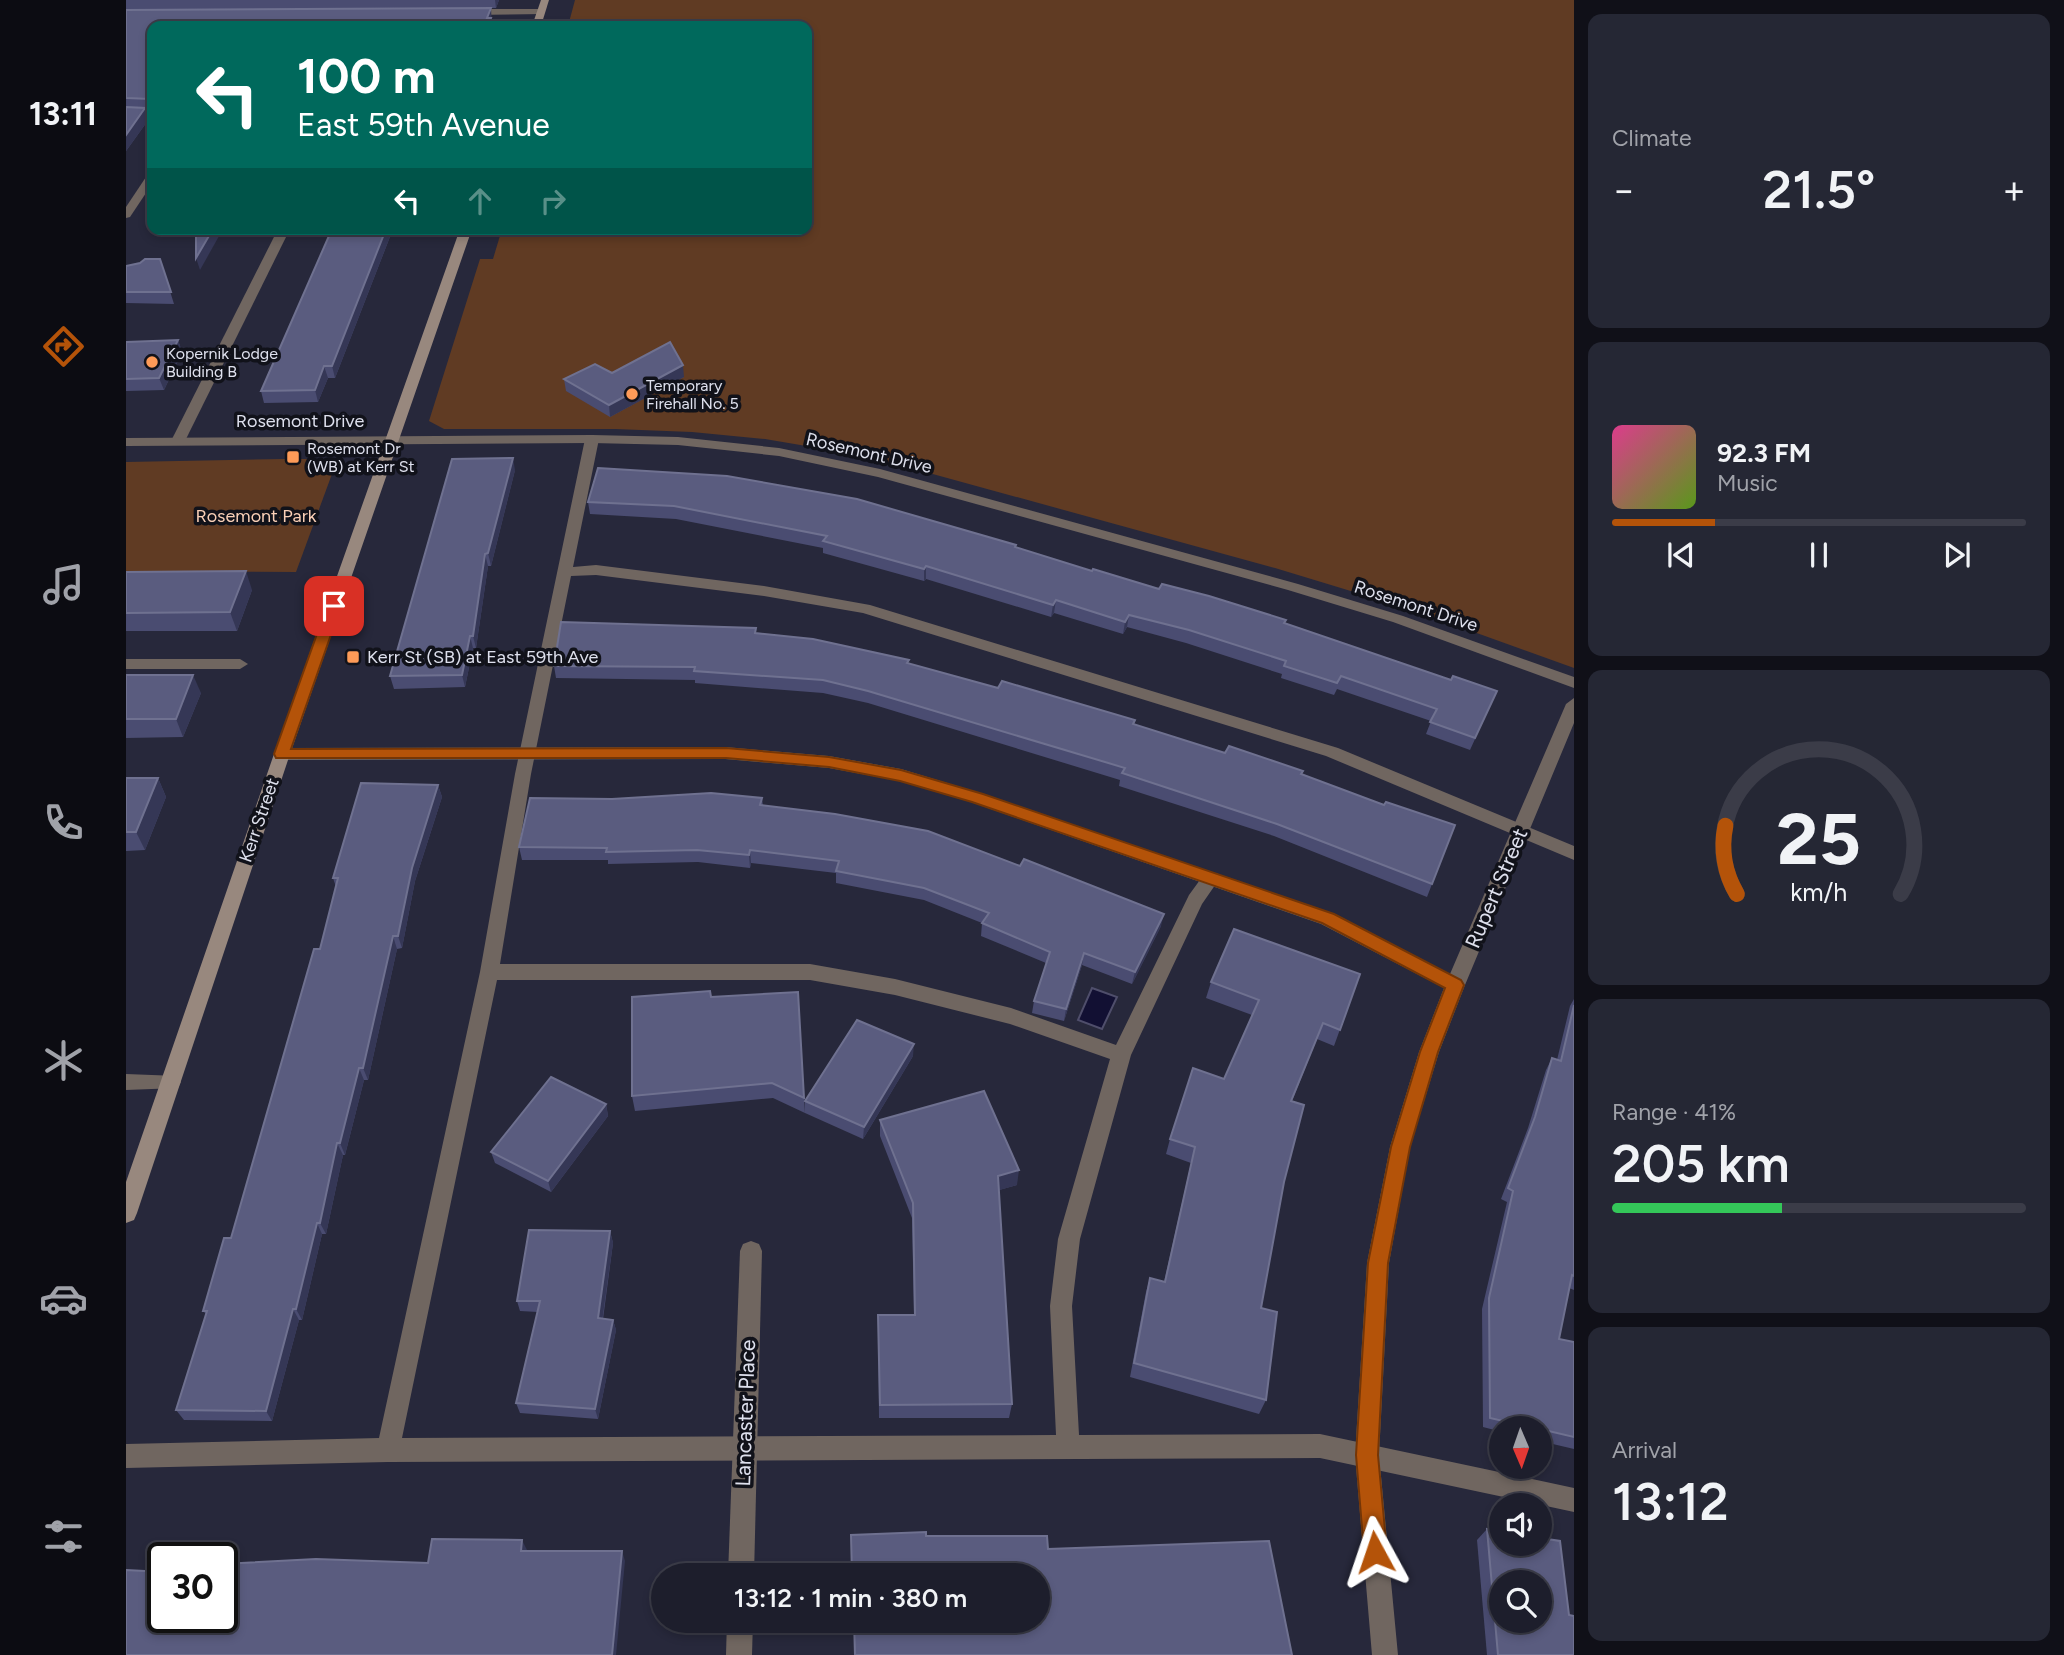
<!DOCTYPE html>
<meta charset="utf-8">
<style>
:root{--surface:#1d1e2c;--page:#252734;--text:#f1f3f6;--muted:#a0a2a9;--line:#3b3c48;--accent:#b45309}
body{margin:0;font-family:Figtree,sans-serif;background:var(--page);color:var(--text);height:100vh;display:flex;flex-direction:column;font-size:26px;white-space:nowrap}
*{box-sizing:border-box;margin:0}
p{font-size:23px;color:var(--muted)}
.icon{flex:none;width:38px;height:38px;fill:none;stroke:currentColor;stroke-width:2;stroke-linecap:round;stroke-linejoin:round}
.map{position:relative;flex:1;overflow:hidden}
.panel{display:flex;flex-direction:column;gap:14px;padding:14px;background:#101018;width:490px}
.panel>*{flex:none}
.hud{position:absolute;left:21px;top:21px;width:665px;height:214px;border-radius:14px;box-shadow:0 4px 10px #0003,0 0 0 2px var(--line);background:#00695c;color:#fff;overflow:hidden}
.needle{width:46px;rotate:178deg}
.controls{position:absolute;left:1363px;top:1416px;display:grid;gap:14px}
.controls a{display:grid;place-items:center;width:63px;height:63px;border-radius:50%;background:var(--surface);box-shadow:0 4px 10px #0003,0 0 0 2px var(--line);font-size:35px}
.speed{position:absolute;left:21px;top:1542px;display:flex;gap:14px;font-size:35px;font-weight:700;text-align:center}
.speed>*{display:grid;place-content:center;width:91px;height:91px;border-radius:50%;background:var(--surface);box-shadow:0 4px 10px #0003,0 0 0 2px var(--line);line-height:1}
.speed .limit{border:4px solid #111;border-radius:10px;background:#fff;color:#111}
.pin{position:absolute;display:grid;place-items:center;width:60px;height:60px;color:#fff;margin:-30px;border-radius:14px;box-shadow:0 4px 10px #0006}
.me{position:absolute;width:77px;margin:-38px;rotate:355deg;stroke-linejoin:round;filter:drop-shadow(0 0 5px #0008)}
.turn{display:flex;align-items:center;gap:24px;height:147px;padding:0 35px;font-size:32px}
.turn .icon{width:91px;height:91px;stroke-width:2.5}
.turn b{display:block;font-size:49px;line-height:60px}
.lanes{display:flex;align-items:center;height:66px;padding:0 35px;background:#0003;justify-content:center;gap:35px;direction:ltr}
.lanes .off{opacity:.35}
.big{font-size:52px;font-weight:600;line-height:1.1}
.panel .widget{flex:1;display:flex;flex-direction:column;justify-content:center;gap:10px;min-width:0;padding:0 24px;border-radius:14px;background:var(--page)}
.panel .dial{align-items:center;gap:0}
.dial svg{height:182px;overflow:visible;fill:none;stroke:var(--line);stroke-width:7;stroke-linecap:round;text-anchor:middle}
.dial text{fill:var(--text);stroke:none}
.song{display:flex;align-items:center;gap:21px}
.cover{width:84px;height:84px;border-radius:10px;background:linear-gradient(135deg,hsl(330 70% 55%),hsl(90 70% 35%))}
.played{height:7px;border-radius:4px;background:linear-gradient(90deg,var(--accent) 25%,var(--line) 25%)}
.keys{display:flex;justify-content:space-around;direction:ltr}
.heat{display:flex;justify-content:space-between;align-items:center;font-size:38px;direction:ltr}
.charge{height:10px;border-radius:5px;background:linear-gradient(90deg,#34c759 41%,var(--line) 0)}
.trip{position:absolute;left:525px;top:1563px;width:399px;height:70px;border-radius:35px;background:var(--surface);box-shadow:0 4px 10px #0003,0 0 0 2px var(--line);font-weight:600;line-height:70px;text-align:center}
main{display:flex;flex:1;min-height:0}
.dock{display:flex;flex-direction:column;width:126px;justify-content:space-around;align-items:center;background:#0c0c12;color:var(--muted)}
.dock .icon{width:49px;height:49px}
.dock .selected{color:var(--accent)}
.dock b{font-size:32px;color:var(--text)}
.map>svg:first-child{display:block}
.green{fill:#603b23}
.water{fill:#121033;stroke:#4f4e6b;stroke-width:2}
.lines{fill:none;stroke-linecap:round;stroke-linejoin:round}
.lane{fill:#706660;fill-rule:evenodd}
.street{fill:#706660;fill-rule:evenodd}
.secondary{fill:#98887e;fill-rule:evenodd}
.wall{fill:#4a4c71}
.shaded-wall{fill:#353756}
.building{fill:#5a5c7f;stroke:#6f7190;stroke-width:2;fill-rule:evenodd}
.route{fill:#b45309;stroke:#753606;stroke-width:2}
.poi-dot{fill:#fe9b58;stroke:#11121a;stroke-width:2.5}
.labels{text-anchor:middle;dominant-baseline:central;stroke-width:7;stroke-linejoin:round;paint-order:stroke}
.far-poi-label{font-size:16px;fill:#dee0ed;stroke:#11121a;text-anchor:start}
.street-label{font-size:18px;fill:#dee0ed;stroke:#11121a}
.park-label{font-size:18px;fill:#fad0b7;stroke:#11121a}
.poi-label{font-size:18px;fill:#dee0ed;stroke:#11121a;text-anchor:start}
.near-street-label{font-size:21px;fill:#dee0ed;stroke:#11121a}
</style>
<main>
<nav class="dock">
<b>13:11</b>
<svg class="icon selected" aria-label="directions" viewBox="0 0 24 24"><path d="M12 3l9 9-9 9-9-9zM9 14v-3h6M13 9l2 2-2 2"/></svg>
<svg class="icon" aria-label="music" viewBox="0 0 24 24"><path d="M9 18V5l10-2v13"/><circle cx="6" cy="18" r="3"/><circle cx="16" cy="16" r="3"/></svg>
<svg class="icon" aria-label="phone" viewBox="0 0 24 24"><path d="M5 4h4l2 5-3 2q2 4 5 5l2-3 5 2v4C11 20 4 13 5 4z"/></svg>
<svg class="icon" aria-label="climate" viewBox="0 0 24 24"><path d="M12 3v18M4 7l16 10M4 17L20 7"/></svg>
<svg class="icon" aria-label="car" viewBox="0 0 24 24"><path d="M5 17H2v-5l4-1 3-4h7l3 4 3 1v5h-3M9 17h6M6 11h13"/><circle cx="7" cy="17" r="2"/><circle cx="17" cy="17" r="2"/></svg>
<svg class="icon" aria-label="filters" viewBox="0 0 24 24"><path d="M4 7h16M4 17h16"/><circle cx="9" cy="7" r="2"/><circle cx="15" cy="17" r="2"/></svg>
</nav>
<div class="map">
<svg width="1448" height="1655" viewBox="0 0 1448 1655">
<rect width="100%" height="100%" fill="#27283b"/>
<!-- green -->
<g class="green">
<path d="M449 0H1448V668L1284 609 1149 568 745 457 639 439 566 432 489 429H318L303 421 354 259H367L376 229H681V26H442Z"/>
<path d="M159 459H200L210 463 170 572 0 571V462Z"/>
</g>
<!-- water -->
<path class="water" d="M966 988 991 997 976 1029 952 1020Z"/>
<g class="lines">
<!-- lane -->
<g class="lane">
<path d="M152 229H164L59 441 57 444H47L45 441Z"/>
<path d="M466 435 473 439 447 567 470 565 638 586 744 605 1212 748 1448 846V860L1200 756 737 613 638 596 470 575 445 576 405 774 374 964H684L769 979 885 1008 990 1045 1063 895 1079 873H1091L1094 878 1076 904 1005 1055 954 1239 946 1306 953 1435 1194 1434 1448 1488V1512L1194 1458 262 1462 0 1468V1444L253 1438 354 972 389 774 459 439ZM371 980H684L769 995 884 1024 984 1059 932 1239 924 1306 930 1435 276 1438Z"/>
<path d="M0 659H114L122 664 114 669H0Z"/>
</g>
<!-- street -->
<g class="street">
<path d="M414 9 417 10V14L343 15 338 12 343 9Z"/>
<rect x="0" y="110" width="26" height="6"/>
<path d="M26 173V184L4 217 0 218V207L22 174Z"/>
<path d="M466 435 552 437 653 448 754 469 1172 584 1277 616 1448 677V688L1267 622 1162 590 752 477 653 456 552 445 466 443 0 446V438Z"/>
<path d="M1448 698V723L1339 985 1313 1052 1284 1147 1263 1263 1253 1455 1272 1655H1246L1229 1455 1241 1263 1264 1147 1293 1052 1318 988 1195 924 845 802 774 781 703 768 599 759 156 760 148 754 156 748 599 747 703 756 775 769 857 794 1209 914 1324 974 1440 704Z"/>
<path d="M0 1074 52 1076 55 1082 52 1088 0 1090Z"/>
<path d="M625 1241 633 1244 636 1251 628 1575H602L614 1251 617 1244Z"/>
<path d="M601 1620H627L626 1655H600Z"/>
</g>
<!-- secondary -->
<g class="secondary">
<path d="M415 0H423L415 26H406Z"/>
<path d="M334 229H346L164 754 11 1213 8 1220 0 1223V1182L148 754Z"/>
</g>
</g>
<!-- wall -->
<g class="wall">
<path d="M0 0H373L370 8 0 10Z"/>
<path d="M365 8V20L26 26V110L20 109 23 119 0 151V10Z"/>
<path d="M206 229H267L209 378H202L192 402 138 403 135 391Z"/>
<path d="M34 259 48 304 0 303V266Z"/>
<path d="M52 340 56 352 38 390 0 391V342Z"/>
<path d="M486 373 558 377 484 417 440 391 438 379Z"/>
<path d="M472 468 890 548 966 571 1159 623 1325 680 1371 691 1344 750 1300 734 1305 721 1211 689 1208 695 1155 678 1156 674 1060 643 1001 627 997 634 928 613 925 617 800 579 798 581 697 553V548L550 519 464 514 462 502Z"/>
<path d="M389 470 365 566H362L350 648H347L339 687 268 689 264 676Z"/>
<path d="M0 572 126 590 111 631H0Z"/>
<path d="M630 634 782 663 872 688 1009 720 1008 724 1099 753 1176 774 1258 805 1329 825 1301 897 1148 836 993 786 994 780 742 703 697 693 569 683V680L430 678 428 666Z"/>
<path d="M0 675 75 693 57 737 0 738Z"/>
<path d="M0 778H32L40 797 19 850 0 851Z"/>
<path d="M312 785 316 797 289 881 276 948 271 949 242 1080H238L219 1155H217L200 1234H196L176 1320H173L146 1421 58 1420 50 1410 80 1314 77 1311 105 1238 194 949 210 887 207 878Z"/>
<path d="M636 798 637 806 1035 926 1006 984 956 965 938 1021 906 1013 908 1001 920 963 855 936 856 923 798 900 710 883V873L625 863 624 868 572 862 482 864V860H396L393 847Z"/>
<path d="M1234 974 1208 1046 1191 1039 1166 1101 1158 1182 1135 1308 1140 1400 1133 1414 1004 1377 1020 1292 1024 1278 1038 1282 1065 1163 1040 1154 1044 1139 1098 1079 1126 1015 1080 998 1085 982Z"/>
<path d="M672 992 679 1113 647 1098 509 1111 506 1096 585 997Z"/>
<path d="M1448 999V1290L1443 1288 1433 1339 1448 1342V1449L1414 1441V1428H1376V1432L1357 1427 1356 1309 1381 1202 1375 1199 1402 1128 1420 1070 1426 1058 1431 1060 1444 1006Z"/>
<path d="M787 1056 737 1139 679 1113V1101Z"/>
<path d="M480 1104 482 1116 425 1192 369 1163 365 1152Z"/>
<path d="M754 1120 891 1185 873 1190 886 1404 883 1418H753L752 1315H788L786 1218 754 1136Z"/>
<path d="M484 1231 487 1243 477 1319 487 1320 490 1330 472 1419 394 1413 390 1403 412 1312 394 1311 391 1301Z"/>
<path d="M1361 1529 1443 1615 1448 1655H1361L1351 1540Z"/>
</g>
<!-- shaded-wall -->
<g class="shaded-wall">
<path d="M369 0H373L370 8Z"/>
<path d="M365 8 366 26H362L361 18Z"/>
<path d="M19 108 23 119 0 151V135Z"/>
<path d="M87 229H97L74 270 70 258Z"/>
<path d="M260 229H267L209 378 206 366Z"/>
<path d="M52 340 56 352 38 390 33 378Z"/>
<path d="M557 365 558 377 484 417 483 405Z"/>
<path d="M198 366 202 378 192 402 189 390Z"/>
<path d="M387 458 389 470 365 566 362 553Z"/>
<path d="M359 554 362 566 350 648 347 636Z"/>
<path d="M800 566V579L798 581V569Z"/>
<path d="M120 571 126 590 111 631 104 612Z"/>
<path d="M930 600 928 613 925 617 927 605Z"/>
<path d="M1003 615 1001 627 997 634 999 622Z"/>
<path d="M344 636 347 648 339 687 336 675Z"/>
<path d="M67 675 75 693 57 737 50 719Z"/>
<path d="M32 778 40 797 19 850 10 832Z"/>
<path d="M312 785 316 797 289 881 276 948 272 936 286 868Z"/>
<path d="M624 850 625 863 624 868 623 855Z"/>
<path d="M1038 914 1035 926 1006 984 1009 972Z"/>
<path d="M267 936 271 949 242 1080 237 1068Z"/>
<path d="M958 953 956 965 938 1021 940 1009Z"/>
<path d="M788 1044 787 1056 737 1139 738 1127Z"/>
<path d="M233 1068 238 1080 219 1155 214 1143Z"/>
<path d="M480 1104 482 1116 425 1192 422 1181Z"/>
<path d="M211 1143 217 1155 200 1234 194 1223Z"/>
<path d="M893 1170 891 1185 870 1191 872 1176Z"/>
<path d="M191 1223 196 1234 176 1320 170 1309Z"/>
<path d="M484 1231 487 1243 475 1329 472 1318Z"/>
<path d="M167 1309 173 1320 146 1421 140 1411Z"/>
<path d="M487 1320 490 1330 472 1419 469 1409Z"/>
<path d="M396 1540 401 1550 399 1561 395 1551Z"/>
<path d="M496 1551 499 1561 490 1655H486Z"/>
</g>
<!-- building -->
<g class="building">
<path d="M365 8 361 18H365L362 26H26V98L25 99 0 98V10Z"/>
<path d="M0 107 19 108 0 135Z"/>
<path d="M70 229H87L70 258Z"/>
<path d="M206 229H260L206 366H198L189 390 135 391Z"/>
<path d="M19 259H34L45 292H0V266L14 263Z"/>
<path d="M52 340 33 378 0 379V342Z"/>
<path d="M544 342 557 365 483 405 438 379 469 364 486 373Z"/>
<path d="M387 458 362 553 359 554 347 636H344L336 675 264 676 326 459Z"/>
<path d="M472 468 601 476 731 499 890 545 889 547 966 571 967 569 1033 589 1036 584 1083 596 1160 620 1158 623 1325 680 1327 676 1371 691 1349 738 1304 722 1311 709 1215 676 1211 683 1158 666 1160 661 1063 630 1003 615 999 622 930 600 927 605 800 566 798 569 697 541 701 536 548 506 462 502Z"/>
<path d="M120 571 104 612 0 613V572Z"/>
<path d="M435 622 630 628 629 633 687 639 783 660 781 663 872 688 876 681 1009 720 1007 724 1099 753 1103 746 1177 771 1175 774 1258 805 1260 802 1329 825 1306 884 1151 824 996 773 999 768 742 691 697 680 568 671 569 667 428 666Z"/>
<path d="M0 675H67L50 719H0Z"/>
<path d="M0 778H32L10 832H0Z"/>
<path d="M235 783 312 785 286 868 272 936H267L237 1068H233L214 1143H211L194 1223H191L170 1309H167L140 1411 50 1410 81 1311H77L98 1238H105L188 949H194L212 878H207Z"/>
<path d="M585 793 636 798 634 805 709 814 802 831 894 866 898 859 1038 914 1009 972 958 953 940 1009 908 1001 924 952 856 923 863 913 798 888 710 871 713 861 624 850 623 855 571 850 480 852 481 848 393 847 404 798 486 799Z"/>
<path d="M1108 929 1234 974 1214 1030 1197 1023 1165 1101 1178 1105 1158 1182 1135 1308 1151 1312 1140 1400 1008 1363 1024 1278 1039 1282 1069 1147 1044 1139 1067 1068 1098 1079 1133 1000 1085 982Z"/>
<path d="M584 991 585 997 672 992 678 1098 646 1083 506 1096V997Z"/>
<path d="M1448 1005V1276L1446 1275 1433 1339 1448 1342V1437L1414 1429V1428H1408L1364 1418 1363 1298 1387 1191 1382 1188 1409 1117 1426 1058 1435 1061Z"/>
<path d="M731 1020 788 1044 738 1127 679 1101Z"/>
<path d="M425 1077 480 1104 422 1181 365 1152Z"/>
<path d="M858 1091 893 1170 872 1176 886 1404 754 1405 752 1315H789L787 1203 754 1120Z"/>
<path d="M403 1230 484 1231 472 1318 487 1320 469 1409 390 1403 414 1301H391Z"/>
<path d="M1361 1529 1376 1531V1544H1414V1538L1434 1541 1443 1615 1448 1616V1655H1372ZM1376 1582H1414V1620H1376Z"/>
<path d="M800 1532V1536H921L922 1549 1143 1541 1166 1655H729L728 1620H912V1575H726L725 1535Z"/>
<path d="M306 1539 396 1540 395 1551H496L486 1655H0V1570L37 1572V1617H96V1564L190 1559 302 1563Z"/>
</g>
<!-- route -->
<path class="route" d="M208 601 215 606 165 749 600 748 703 757 775 770 857 794 1208 914 1335 980 1338 985 1312 1052 1284 1147 1262 1263 1252 1455 1261 1552 1257 1560 1249 1563 1241 1560 1238 1552 1230 1455 1242 1263 1265 1147 1294 1052 1319 988 1196 923 846 802 774 781 703 767 600 758H150L148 754 201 606Z"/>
<!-- markers -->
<g class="poi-dot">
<circle cx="26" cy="362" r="7"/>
<circle cx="506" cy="394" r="7"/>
<rect x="160" y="450" width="14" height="14" rx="3.5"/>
<rect x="220" y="650" width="14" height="14" rx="3.5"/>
</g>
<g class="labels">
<!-- far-poi labels -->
<g class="far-poi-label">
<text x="40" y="353">Kopernik Lodge<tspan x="40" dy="18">Building B</tspan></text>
<text x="520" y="385">Temporary<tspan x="520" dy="18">Firehall No. 5</tspan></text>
<text x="181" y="448">Rosemont Dr<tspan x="181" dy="18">(WB) at Kerr St</tspan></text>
</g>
<!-- street labels -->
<g class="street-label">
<text x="174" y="421">Rosemont Drive</text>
<text transform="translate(743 453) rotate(13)">Rosemont Drive</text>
<text transform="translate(1290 606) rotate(18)">Rosemont Drive</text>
<text transform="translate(133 820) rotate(-71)">Kerr Street</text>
</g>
<!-- park labels -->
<g class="park-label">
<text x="130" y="516">Rosemont Park</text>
</g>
<!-- poi labels -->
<g class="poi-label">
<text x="241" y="657">Kerr St (SB) at East 59th Ave</text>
</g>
<!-- near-street labels -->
<g class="near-street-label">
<text transform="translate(1370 888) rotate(-67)">Rupert Street</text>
<text transform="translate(619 1413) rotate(-88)">Lancaster Place</text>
</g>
</g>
</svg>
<div class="controls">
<a><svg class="needle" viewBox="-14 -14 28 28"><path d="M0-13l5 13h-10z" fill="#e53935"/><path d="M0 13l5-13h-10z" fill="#a0a2a9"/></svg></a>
<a><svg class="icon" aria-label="sound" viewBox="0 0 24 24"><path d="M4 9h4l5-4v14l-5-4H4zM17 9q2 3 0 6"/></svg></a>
<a><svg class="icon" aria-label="search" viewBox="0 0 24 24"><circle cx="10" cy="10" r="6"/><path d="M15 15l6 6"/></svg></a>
</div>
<div class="speed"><div class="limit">30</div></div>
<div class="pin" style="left:208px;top:606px;background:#d93025"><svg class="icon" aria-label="arrive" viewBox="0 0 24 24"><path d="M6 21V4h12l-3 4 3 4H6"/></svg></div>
<svg class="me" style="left:1249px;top:1552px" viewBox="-20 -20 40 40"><path d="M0-17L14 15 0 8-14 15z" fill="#b45309" stroke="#fff" stroke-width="4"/></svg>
<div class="trip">13:12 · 1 min · 380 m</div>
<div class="hud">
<div class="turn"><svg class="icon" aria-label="left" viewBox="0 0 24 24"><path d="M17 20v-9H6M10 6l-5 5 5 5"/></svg><div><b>100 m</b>East 59th Avenue</div></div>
<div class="lanes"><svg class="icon" aria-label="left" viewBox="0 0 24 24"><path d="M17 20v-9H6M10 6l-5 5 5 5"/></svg><svg class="icon off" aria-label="ahead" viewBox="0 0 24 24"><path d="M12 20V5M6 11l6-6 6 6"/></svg><svg class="icon off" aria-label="right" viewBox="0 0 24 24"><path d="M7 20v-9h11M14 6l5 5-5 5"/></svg></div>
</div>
</div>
<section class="panel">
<div class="widget"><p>Climate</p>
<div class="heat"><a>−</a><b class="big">21.5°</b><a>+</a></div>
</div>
<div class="widget">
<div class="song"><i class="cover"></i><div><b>92.3 FM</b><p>Music</p></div></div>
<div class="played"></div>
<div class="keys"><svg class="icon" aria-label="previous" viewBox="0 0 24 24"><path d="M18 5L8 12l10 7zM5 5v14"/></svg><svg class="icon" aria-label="pause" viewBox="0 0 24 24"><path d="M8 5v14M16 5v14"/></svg><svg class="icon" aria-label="next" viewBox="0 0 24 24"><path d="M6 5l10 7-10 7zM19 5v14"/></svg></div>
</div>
<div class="widget dial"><svg viewBox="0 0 100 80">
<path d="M14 69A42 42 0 1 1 86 69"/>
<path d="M14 69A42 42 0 0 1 9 39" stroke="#b45309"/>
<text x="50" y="56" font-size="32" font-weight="700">25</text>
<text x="50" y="72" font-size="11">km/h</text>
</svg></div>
<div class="widget"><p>Range · 41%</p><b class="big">205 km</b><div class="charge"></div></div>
<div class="widget"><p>Arrival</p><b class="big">13:12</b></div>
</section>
</main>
